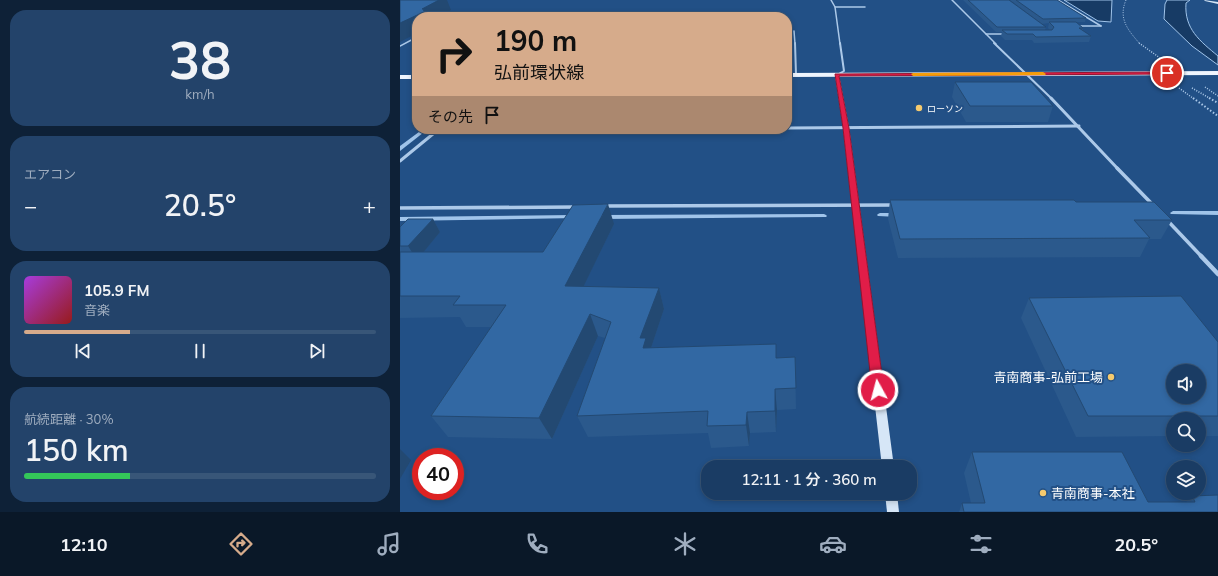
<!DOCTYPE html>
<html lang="ja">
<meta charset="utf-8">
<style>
:root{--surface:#1a3c64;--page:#23436a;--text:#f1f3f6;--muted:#9fadbf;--line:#385678;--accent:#d6ab8b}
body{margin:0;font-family:Mulish,"Noto Sans JP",sans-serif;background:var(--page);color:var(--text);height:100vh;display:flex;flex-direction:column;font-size:15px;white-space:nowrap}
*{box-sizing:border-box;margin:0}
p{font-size:13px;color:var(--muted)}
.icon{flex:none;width:22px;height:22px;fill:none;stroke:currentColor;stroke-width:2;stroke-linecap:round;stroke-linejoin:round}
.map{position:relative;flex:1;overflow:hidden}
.sheet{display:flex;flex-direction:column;gap:10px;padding:10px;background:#0e2137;width:400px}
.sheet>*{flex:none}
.banner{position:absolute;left:12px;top:12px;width:380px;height:122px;border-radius:16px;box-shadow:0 2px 6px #0003,0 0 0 1px var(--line);background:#d6ab8b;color:#111;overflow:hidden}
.tools{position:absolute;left:766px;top:364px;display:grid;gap:8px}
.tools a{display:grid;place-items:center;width:40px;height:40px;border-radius:50%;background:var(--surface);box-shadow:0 2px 6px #0003,0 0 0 1px var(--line);font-size:20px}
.speed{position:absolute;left:12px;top:448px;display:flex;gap:8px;font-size:20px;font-weight:700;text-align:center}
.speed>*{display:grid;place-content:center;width:52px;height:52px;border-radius:50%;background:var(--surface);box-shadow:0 2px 6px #0003,0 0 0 1px var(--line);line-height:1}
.speed .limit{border:6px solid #d22;background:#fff;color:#111}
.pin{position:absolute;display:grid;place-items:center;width:34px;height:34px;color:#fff;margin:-17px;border:2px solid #fff;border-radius:50%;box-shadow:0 1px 4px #0007}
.me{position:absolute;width:44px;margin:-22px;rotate:353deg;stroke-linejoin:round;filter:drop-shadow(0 0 3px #0008)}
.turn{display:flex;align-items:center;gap:14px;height:84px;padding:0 16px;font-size:18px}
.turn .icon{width:52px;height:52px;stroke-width:2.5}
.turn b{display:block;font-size:28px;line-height:34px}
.then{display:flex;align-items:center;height:38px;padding:0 16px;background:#0003;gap:8px;font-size:15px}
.big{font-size:30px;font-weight:600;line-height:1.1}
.sheet .card{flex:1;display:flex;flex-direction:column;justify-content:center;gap:6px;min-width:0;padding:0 14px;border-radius:16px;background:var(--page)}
.sheet .dial{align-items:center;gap:0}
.dial b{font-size:52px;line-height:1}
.song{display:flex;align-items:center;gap:12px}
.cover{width:48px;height:48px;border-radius:6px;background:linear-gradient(135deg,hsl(280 70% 55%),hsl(0 70% 35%))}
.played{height:4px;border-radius:2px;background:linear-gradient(90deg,var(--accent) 30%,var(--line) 30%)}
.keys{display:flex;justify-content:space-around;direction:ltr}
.heat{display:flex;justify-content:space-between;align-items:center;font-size:22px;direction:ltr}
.charge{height:6px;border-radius:3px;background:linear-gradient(90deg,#34c759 30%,var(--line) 0)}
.trip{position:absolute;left:301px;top:460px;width:216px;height:40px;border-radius:16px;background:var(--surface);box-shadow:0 2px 6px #0003,0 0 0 1px var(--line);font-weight:600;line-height:40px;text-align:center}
.dock{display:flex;height:64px;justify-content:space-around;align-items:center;background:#0a1828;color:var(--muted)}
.dock .icon{width:28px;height:28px}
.dock .current{color:var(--accent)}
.dock b{font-size:18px;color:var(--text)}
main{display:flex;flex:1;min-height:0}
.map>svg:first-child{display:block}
.water{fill:#173b65;stroke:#a0c4ea}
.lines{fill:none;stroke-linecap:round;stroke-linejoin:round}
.stream{fill:#a0c4ea;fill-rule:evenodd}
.path-far2{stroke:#acc9e9;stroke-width:1;stroke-dasharray:1 1.5;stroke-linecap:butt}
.path-far1{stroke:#acc9e9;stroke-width:1.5;stroke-dasharray:1 1.5;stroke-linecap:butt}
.path{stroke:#acc9e9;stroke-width:2;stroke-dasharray:1.5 2;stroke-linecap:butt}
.lane{stroke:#acc9e9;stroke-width:1.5}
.street-far4{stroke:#acc9e9;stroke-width:1.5}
.street-far3{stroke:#acc9e9;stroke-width:2}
.street-far2{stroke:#acc9e9;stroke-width:3}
.street-far1{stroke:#acc9e9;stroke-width:3.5}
.street{stroke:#acc9e9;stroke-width:4.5}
.secondary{fill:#d6e6f7;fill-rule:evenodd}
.primary{fill:#eff5fe;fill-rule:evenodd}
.wall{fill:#2b598c}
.shaded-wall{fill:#234972}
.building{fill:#3268a3;stroke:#234972;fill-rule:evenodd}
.route{fill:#e11d48;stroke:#92132f}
.slow{fill:#f59e0b}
.poi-dot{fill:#f5ca6e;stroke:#225086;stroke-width:1.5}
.labels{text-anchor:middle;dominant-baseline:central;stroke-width:4;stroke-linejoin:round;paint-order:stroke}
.far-poi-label{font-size:9px;fill:#fff;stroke:#225086;text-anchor:start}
.near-poi-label{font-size:13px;fill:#fff;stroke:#225086;text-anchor:end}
</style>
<main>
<section class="sheet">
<div class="card dial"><b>38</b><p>km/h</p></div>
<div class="card"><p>エアコン</p>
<div class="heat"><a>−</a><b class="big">20.5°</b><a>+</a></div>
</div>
<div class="card">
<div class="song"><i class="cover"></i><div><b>105.9 FM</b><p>音楽</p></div></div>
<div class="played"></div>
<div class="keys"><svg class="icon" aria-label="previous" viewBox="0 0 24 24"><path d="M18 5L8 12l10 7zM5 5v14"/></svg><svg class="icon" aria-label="pause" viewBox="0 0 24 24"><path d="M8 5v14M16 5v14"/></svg><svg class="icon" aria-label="next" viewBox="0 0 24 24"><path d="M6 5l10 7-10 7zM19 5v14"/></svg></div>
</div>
<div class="card"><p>航続距離 · 30%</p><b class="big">150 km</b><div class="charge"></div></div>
</section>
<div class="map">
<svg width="818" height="512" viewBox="0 0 818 512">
<rect width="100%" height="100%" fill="#225086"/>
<!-- water -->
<g class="water">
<path d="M664 0H712L711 22 698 21Z"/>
<path d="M767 0H790L786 3C784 29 800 41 818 56V65L792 46 764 19 765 4Z"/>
</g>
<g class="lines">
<!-- stream -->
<g class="stream">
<path d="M23 129H28L0 151V146Z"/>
<path d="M773 211H818V215L771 214 770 213Z"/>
<path d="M480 213H498L501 215 498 217 478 216 477 215 478 214Z"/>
<path d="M424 214 426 215 427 216 426 217 202 219 199 217 202 215Z"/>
<path d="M174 215 177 217 176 218 0 221V217Z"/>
</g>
<!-- path-far2 -->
<path class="path-far2" d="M726 0C718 19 728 30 740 44"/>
<!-- path-far1 -->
<g class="path-far1">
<path d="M739 43 760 58"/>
<path d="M805 87 818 96"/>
<path d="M779 88 794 99"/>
<path d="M792 88 811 99"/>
</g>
<!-- path -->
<g class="path">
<path d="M793 98 818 116"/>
<path d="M809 98 818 103"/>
</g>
<!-- lane -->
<path class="lane" d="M0 46 17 37"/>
<!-- street-far4 -->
<g class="street-far4">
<path d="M431 0 435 7 440 44"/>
<path d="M552 0 596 44"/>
<path d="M658 0 701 26"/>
<path d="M435 7H465"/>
<path d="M677 26H701"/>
<path d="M394 31 395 44"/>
<path d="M586 34H607"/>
</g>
<!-- street-far3 -->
<g class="street-far3">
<path d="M395 43 396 75"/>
<path d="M594 43 652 99"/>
<path d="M437 75 444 71 440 43"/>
</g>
<!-- street-far2 -->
<g class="street-far2">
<path d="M651 98 718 169"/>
<path d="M387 128 679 126"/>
<path d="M38 130 194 129"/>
<path d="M0 161 39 129"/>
</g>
<!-- street-far1 -->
<g class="street-far1">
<path d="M717 168 753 205"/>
<path d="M204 206 494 205"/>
<path d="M0 208 176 207"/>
<path d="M766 219 802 257"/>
</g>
<!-- street -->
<path class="street" d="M801 256 818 274"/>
<!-- secondary -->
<g class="secondary">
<path d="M804 0 818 2V4L805 1Z"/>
<path d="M437 74 439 75 449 127 494 467H482L443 127 435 75Z"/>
<path d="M485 493H497L499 512H487Z"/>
</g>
<!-- primary -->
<g class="primary">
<path d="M818 71V75L387 77V73Z"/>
<rect x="0" y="75" width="17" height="4"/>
</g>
</g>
<!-- wall -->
<g class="wall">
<path d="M563 0H609L646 27 645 30H650L648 28 649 23 642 24 610 0H657L686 18 685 22H676L683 28V31L691 36 689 42 634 43 632 40H605L601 36 602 32H596Z"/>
<path d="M555 82 653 106 648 122H566L552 97Z"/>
<path d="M490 200 676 202 772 220 761 239H749L740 257 498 258 488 219Z"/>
<path d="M33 219 40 232 23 252H143L214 224 183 287 259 288 264 309 251 348 377 358 395 357 396 409 377 410 376 432 350 433 349 446 311 448 308 433 188 437 177 416 205 338 198 336 152 439 48 437 31 416 92 327H66L60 317 0 318V227Z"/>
<path d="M629 298 818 342V436H799V419H773V436L676 437 621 318Z"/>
<path d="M572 452 748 502H786L792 496 818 512H559L562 503H571L564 473Z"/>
</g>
<!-- shaded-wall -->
<g class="shaded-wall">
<path d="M39 0H47L51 10 38 17H17V33L0 42V23L22 9Z"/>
<path d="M208 204 214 224 173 308 165 286Z"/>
<path d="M33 219 40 232 17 260 8 246Z"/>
<path d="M259 288 264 309 250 351V369L240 338Z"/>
<path d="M190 314 198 336 152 439 139 418Z"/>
<path d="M375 389 377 410 376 432 375 411Z"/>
<path d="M347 412 350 433 349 446 346 425Z"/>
<path d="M0 449 11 460 0 479Z"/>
</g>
<!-- building -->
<g class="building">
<path d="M0 0H39L22 9H27L23 10 26 11 0 23Z"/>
<path d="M568 0H609L646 27H597Z"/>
<path d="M616 0H657L686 18 643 19Z"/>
<path d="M649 22H676L683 28H679L691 36 636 37 633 34H607L602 30H652L654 27Z"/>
<path d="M555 82H631L653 106H570Z"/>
<path d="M490 200H674L676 202H754L772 220H734L750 238 500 239Z"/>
<path d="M208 204 165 286 259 288 240 338H246L243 348 376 344V358L395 357 396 388 375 389V411L347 412 346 425 307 426 308 411 177 416 211 322 190 314 139 418 31 416 106 305H53L60 296H0V252H143L173 205Z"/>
<path d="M8 219H33L8 246H0V227Z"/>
<path d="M781 296 818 342V416H688L629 298ZM773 371H799V397H773Z"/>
<path d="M572 452H722L748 502H795L792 496 818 495V512H564L562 503H585Z"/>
</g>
<!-- route -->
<path class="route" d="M767 72H769V74L439 76 449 128 484 390 482 394 478 395 474 394 472 390 443 128 435 74Z"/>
<!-- slow -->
<path class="slow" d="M643 72 646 74 645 75 513 76 511 74 513 73Z"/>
<!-- markers -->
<g class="poi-dot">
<circle cx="519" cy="108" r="4"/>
<circle cx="711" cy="377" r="4"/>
<circle cx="643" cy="493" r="4"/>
</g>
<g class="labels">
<!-- far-poi labels -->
<g class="far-poi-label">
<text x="527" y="108">ローソン</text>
</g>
<!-- near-poi labels -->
<g class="near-poi-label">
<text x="703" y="377">青南商事-弘前工場</text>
<text x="651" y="493" text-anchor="start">青南商事-本社</text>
</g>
</g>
</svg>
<div class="tools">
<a><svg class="icon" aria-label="sound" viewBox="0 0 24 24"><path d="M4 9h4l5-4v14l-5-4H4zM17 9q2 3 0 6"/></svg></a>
<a><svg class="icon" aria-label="search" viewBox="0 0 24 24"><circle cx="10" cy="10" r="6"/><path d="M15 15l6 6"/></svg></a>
<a><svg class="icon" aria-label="layers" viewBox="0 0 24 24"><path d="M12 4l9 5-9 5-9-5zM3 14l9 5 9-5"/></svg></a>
</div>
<div class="speed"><div class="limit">40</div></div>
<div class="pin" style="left:767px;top:73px;background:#d93025"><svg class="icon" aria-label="arrive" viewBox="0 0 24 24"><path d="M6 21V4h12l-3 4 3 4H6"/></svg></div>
<svg class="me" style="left:478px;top:390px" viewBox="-20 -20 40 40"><circle r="17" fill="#e11d48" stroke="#fff" stroke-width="3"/><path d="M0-11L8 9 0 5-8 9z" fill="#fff"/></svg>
<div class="trip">12:11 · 1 分 · 360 m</div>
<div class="banner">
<div class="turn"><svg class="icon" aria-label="right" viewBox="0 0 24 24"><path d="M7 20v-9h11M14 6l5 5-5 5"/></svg><div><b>190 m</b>弘前環状線</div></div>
<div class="then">その先<svg class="icon" aria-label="arrive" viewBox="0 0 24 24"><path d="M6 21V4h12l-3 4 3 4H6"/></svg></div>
</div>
</div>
</main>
<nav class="dock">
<b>12:10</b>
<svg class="icon current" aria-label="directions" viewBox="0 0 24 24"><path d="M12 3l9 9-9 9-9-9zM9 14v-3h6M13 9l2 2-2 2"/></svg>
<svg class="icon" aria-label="music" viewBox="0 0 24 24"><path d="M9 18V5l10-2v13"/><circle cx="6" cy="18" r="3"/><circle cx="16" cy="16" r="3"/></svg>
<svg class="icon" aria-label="phone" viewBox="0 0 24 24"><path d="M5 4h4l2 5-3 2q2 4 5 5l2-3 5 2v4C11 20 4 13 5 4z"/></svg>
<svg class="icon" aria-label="climate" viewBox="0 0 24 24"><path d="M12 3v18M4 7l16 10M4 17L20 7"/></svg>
<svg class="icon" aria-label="car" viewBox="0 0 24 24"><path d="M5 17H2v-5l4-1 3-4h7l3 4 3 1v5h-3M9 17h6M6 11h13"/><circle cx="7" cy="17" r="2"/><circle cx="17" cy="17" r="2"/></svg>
<svg class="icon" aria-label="filters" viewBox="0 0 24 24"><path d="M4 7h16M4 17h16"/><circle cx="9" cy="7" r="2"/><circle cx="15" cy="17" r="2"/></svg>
<b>20.5°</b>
</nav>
